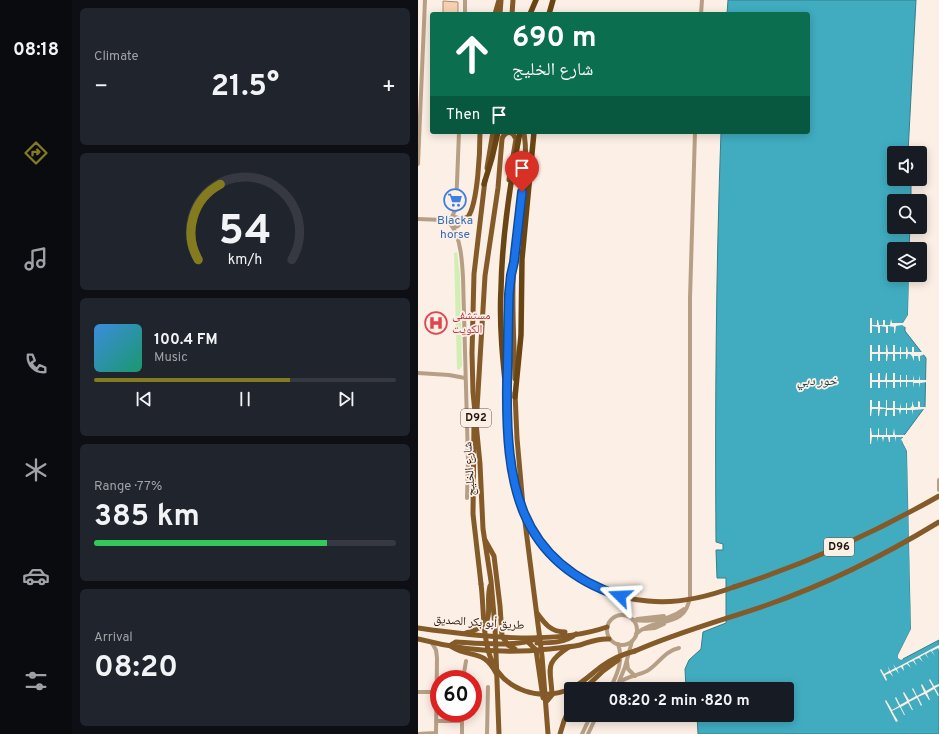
<!DOCTYPE html>
<meta charset="utf-8">
<style>
:root{--surface:#171b24;--page:#20242c;--text:#f1f3f6;--muted:#9ea1a6;--line:#363941;--accent:#847a20}
body{margin:0;font-family:Overpass,"Noto Naskh Arabic",sans-serif;background:var(--page);color:var(--text);height:100vh;display:flex;flex-direction:column;font-size:15px;white-space:nowrap}
*{box-sizing:border-box;margin:0}
p{font-size:13px;color:var(--muted)}
.icon{flex:none;width:22px;height:22px;fill:none;stroke:currentColor;stroke-width:2;stroke-linecap:round;stroke-linejoin:round}
.map{position:relative;flex:1;overflow:hidden}
.drawer{display:flex;flex-direction:column;gap:8px;padding:8px;background:#0d0f14;width:346px}
.drawer>*{flex:none}
.guide{position:absolute;left:12px;top:12px;width:380px;height:122px;border-radius:4px;box-shadow:0 2px 10px #0003;background:#0b6e4f;color:#fff;overflow:hidden}
.fabs{position:absolute;left:469px;top:146px;display:grid;gap:8px}
.fabs a{display:grid;place-items:center;width:40px;height:40px;border-radius:4px;background:var(--surface);box-shadow:0 2px 10px #0003;font-size:20px}
.speed{position:absolute;left:12px;top:670px;display:flex;gap:8px;font-size:20px;font-weight:700;text-align:center}
.speed>*{display:grid;place-content:center;width:52px;height:52px;border-radius:50%;background:var(--surface);box-shadow:0 2px 10px #0003;line-height:1}
.speed .limit{border:6px solid #d22;background:#fff;color:#111}
.pin{position:absolute;display:grid;place-items:center;width:34px;height:34px;color:#fff;margin:-41px -17px;border-radius:50% 50% 50% 0;rotate:-45deg;box-shadow:0 0 4px #0007}
.pin .icon{rotate:45deg}
.me{position:absolute;width:44px;margin:-22px;rotate:291deg;stroke-linejoin:round;filter:drop-shadow(0 0 3px #0008)}
.turn{display:flex;align-items:center;gap:14px;height:84px;padding:0 16px;font-size:18px}
.turn .icon{width:52px;height:52px;stroke-width:2.5}
.turn b{display:block;font-size:28px;line-height:34px}
.then{display:flex;align-items:center;height:38px;padding:0 16px;background:#0003;gap:8px;font-size:15px}
.big{font-size:30px;font-weight:700;line-height:1.1}
.drawer .card{flex:1;display:flex;flex-direction:column;justify-content:center;gap:6px;min-width:0;padding:0 14px;border-radius:6px;background:var(--page)}
.drawer .dial{align-items:center;gap:0}
.dial svg{height:104px;overflow:visible;fill:none;stroke:var(--line);stroke-width:7;stroke-linecap:round;text-anchor:middle}
.dial text{fill:var(--text);stroke:none}
.song{display:flex;align-items:center;gap:12px}
.cover{width:48px;height:48px;border-radius:6px;background:linear-gradient(135deg,hsl(210 70% 55%),hsl(160 70% 35%))}
.played{height:4px;border-radius:2px;background:linear-gradient(90deg,var(--accent) 65%,var(--line) 65%)}
.keys{display:flex;justify-content:space-around;direction:ltr}
.heat{display:flex;justify-content:space-between;align-items:center;font-size:22px;direction:ltr}
.charge{height:6px;border-radius:3px;background:linear-gradient(90deg,#34c759 77%,var(--line) 0)}
.trip{position:absolute;left:146px;top:682px;width:230px;height:40px;border-radius:4px;background:var(--surface);box-shadow:0 2px 10px #0003;font-weight:700;line-height:40px;text-align:center}
main{display:flex;flex:1;min-height:0}
.menu{display:flex;flex-direction:column;width:72px;justify-content:space-around;align-items:center;background:#090b0e;color:var(--muted)}
.menu .icon{width:28px;height:28px}
.menu .selected{color:var(--accent)}
.menu b{font-size:18px;color:var(--text)}
.map>svg:first-child{display:block}
.green{fill:#d1efb5}
.water{fill:#41acc0;stroke:#377e8a}
.pier{fill:#fcefe5}
.building{fill:#f7d0b2;stroke:#a98b75}
.lines{fill:none;stroke-linecap:round;stroke-linejoin:round}
.minor{stroke:#b79f86;stroke-width:4}
.major{stroke:#835a28;stroke-width:5}
.highway{stroke:#6a4514;stroke-width:5.5}
.major-bridge{stroke:#835a28;stroke-width:5}
.route-casing{stroke:#114b97;stroke-width:10}
.route{stroke:#1a73e8;stroke-width:7}
.labels{text-anchor:middle;dominant-baseline:central;stroke-width:3.5;stroke-linejoin:round;paint-order:stroke}
.shield{fill:#fcefe5;stroke:#62564d;stroke-width:1}
.shield-label{font-size:11px;font-weight:bold;fill:#20140c}
.shop-label{font-size:12px;fill:#366cbe;stroke:#fcefe5}
.health-label{font-size:12px;fill:#be3a42;stroke:#fcefe5;text-anchor:start}
.street-label{font-size:12px;fill:#20140c;stroke:#fcefe5}
.water-label{font-size:13px;font-style:italic;fill:#17464f;stroke:#fcefe5}
</style>
<main>
<nav class="menu">
<b>08:18</b>
<svg class="icon selected" aria-label="directions" viewBox="0 0 24 24"><path d="M12 3l9 9-9 9-9-9zM9 14v-3h6M13 9l2 2-2 2"/></svg>
<svg class="icon" aria-label="music" viewBox="0 0 24 24"><path d="M9 18V5l10-2v13"/><circle cx="6" cy="18" r="3"/><circle cx="16" cy="16" r="3"/></svg>
<svg class="icon" aria-label="phone" viewBox="0 0 24 24"><path d="M5 4h4l2 5-3 2q2 4 5 5l2-3 5 2v4C11 20 4 13 5 4z"/></svg>
<svg class="icon" aria-label="climate" viewBox="0 0 24 24"><path d="M12 3v18M4 7l16 10M4 17L20 7"/></svg>
<svg class="icon" aria-label="car" viewBox="0 0 24 24"><path d="M5 17H2v-5l4-1 3-4h7l3 4 3 1v5h-3M9 17h6M6 11h13"/><circle cx="7" cy="17" r="2"/><circle cx="17" cy="17" r="2"/></svg>
<svg class="icon" aria-label="filters" viewBox="0 0 24 24"><path d="M4 7h16M4 17h16"/><circle cx="9" cy="7" r="2"/><circle cx="15" cy="17" r="2"/></svg>
</nav>
<section class="drawer">
<div class="card"><p>Climate</p>
<div class="heat"><a>−</a><b class="big">21.5°</b><a>+</a></div>
</div>
<div class="card dial"><svg viewBox="0 0 100 80">
<path d="M14 69A42 42 0 1 1 86 69"/>
<path d="M14 69A42 42 0 0 1 31 11" stroke="#847a20"/>
<text x="50" y="56" font-size="32" font-weight="700">54</text>
<text x="50" y="72" font-size="11">km/h</text>
</svg></div>
<div class="card">
<div class="song"><i class="cover"></i><div><b>100.4 FM</b><p>Music</p></div></div>
<div class="played"></div>
<div class="keys"><svg class="icon" aria-label="previous" viewBox="0 0 24 24"><path d="M18 5L8 12l10 7zM5 5v14"/></svg><svg class="icon" aria-label="pause" viewBox="0 0 24 24"><path d="M8 5v14M16 5v14"/></svg><svg class="icon" aria-label="next" viewBox="0 0 24 24"><path d="M6 5l10 7-10 7zM19 5v14"/></svg></div>
</div>
<div class="card"><p>Range · 77%</p><b class="big">385 km</b><div class="charge"></div></div>
<div class="card"><p>Arrival</p><b class="big">08:20</b></div>
</section>
<div class="map">
<svg width="521" height="734" viewBox="0 0 521 734">
<rect width="100%" height="100%" fill="#fcefe5"/>
<!-- green -->
<path class="green" d="M39 252 42 276 44 366 41 370 39 369 36 253Z"/>
<!-- water -->
<path class="water" d="M310 0H498L490 153H476V179H493V201H476V227H492L491 249H476V275H491L490 315 484 324 487 327V331L508 358 507 407 484 438 485 444 489 451 493 629 480 655 483 660 521 640V734H280L279 715H369V689H268L267 669 271 660 283 649 285 632 308 623V578H299L298 550H305V544L298 542C297 406 298 269 303 132H390V14H309Z"/>
<!-- pier -->
<g class="pier">
<path d="M491 275H493L492 312 487 327 484 325 478 326 477 333H476V327L470 326V333H468V327L462 326V333H460V327L454 326V333H452V318H454V325H459V320H460L461 325H465V320H467V325H472L473 319 474 323H485L490 315Z"/>
<path d="M452 345H454V352H460V345H462V352H468V345H469L470 352H475V345H477V352H482V347H483V352H488V347H489L490 352H494V347H496V352H506L507 354 502 356V361H501L500 356H496V361L494 356 492 354H490L489 359H488V354H483V359H482V354H477V361H475V354H470L469 361H468V354H462V361H460V354H454V361H452Z"/>
<path d="M452 373H454V380H460V373H462V380H467L468 373H469V380H475V373H477V380H482V375H483V380H488V375H489V380H495L496 375V380H501L502 375V380H509V382L502 383V388L501 383H496V388L495 382H489V387H488V382H483V387H482V382H477V388H475V382H469V388H468V382H462V388H460V382H454V388H452Z"/>
<path d="M452 400H454V407H460V401H462V407L468 408V400H469V408H475V401H477V408H482L483 403V408H488V403H489V408H492L494 406V401L496 407H500V401L502 402V407H507V409L495 410V415L494 410H489V414H488V410H483L482 415 481 410 477 409V416H475V410H469V416H467L468 409H462L461 416H460V409H454L453 416H452Z"/>
<path d="M452 428H453L454 435H460V429L461 428V435H468V428H469V435H475L476 428 477 435H488L485 440 491 451 495 629 482 655V658L484 657 485 659 483 660 480 658V655L493 629 489 451 483 439 486 437H478V442L477 437H472V442H471L470 437H466L465 442 464 437H460V442L459 437H454L453 444H452Z"/>
<path d="M521 645V650L520 648 514 651 517 656 513 651 508 654 511 659 507 654 502 657 505 662 501 658 496 660 499 666 495 661 490 663 493 668 489 664 485 666 486 671 483 667 479 669 481 674 478 670 473 672 475 677 472 673 467 675 469 680 468 681 462 670 463 669 466 674 471 671 470 666 472 671 477 668 475 664 478 668Z"/>
<path d="M512 679 516 686 521 684V686L517 688 521 695 520 696 516 689 509 693 512 700H511L507 694 500 697 504 705 503 706 499 698 491 702 495 710H494L490 703 483 707 487 715H486L482 707 474 711 480 721 478 722 467 701 468 700 474 710 481 706 477 698 478 697 482 705 489 701 485 693 486 692 491 700 498 696 494 689 495 688 499 696 506 692 503 685 504 684 508 691 515 687 511 680Z"/>
</g>
<!-- building -->
<path class="building" d="M25 1 40 2V14H25Z"/>
<g class="lines">
<!-- minor -->
<g class="minor">
<path d="M47 14V0"/>
<path d="M283 14 284 0"/>
<path d="M0 164 7 0"/>
<circle cx="37" cy="222" r="5"/>
<path d="M34 217 38 208 41 132"/>
<path d="M0 219 25 220 34 218"/>
<path d="M34 226C43 240 44 261 45 277L50 461 49 498"/>
<path d="M0 373 31 375 47 378"/>
<path d="M521 480V490"/>
<circle cx="204" cy="630" r="15"/>
<path d="M219 619 246 616"/>
<path d="M215 620C232 622 252 620 266 609"/>
<path d="M226 629 237 628 246 624"/>
<path d="M218 634C237 616 268 630 272 596V298L277 132"/>
<path d="M14 643 18 650 19 658 18 734"/>
<path d="M209 662 210 669 217 676"/>
<path d="M45 679 48 661"/>
<path d="M201 683C208 676 219 676 229 671 241 664 246 651 261 648"/>
<path d="M192 689C199 674 206 661 200 644"/>
<path d="M198 689 207 667 214 641"/>
<path d="M0 692H19"/>
<path d="M19 721H44"/>
<path d="M0 734 18 733"/>
<path d="M44 734V713"/>
<path d="M69 734 70 687"/>
<path d="M164 734 173 715"/>
<path d="M170 734 179 715"/>
</g>
<!-- major -->
<g class="major">
<path d="M77 14 81 0"/>
<path d="M82 14 83 0"/>
<path d="M94 14 95 0"/>
<path d="M69 168 75 132"/>
<path d="M67 180 56 274 54 353 55 392 62 464 65 529 73 581 77 627 81 734"/>
<path d="M42 220 50 217C60 203 62 150 62 132"/>
<path d="M97 379C96 338 93 297 96 257 100 215 112 173 106 132"/>
<path d="M89 383 91 294 93 275"/>
<path d="M97 393 99 438 105 506"/>
<path d="M89 397 93 465"/>
<path d="M59 409 67 276 80 188 84 139C86 133 90 131 95 134L98 139 91 180"/>
<path d="M56 423 55 514 63 584"/>
<path d="M106 514 124 656 130 734"/>
<path d="M67 540 76 556 82 606 84 636 90 645 97 649"/>
<path d="M316 587C388 564 456 533 521 496"/>
<path d="M119 613C127 624 133 632 147 632"/>
<path d="M0 628C56 636 135 646 189 627"/>
<path d="M48 633C82 624 66 609 72 586"/>
<path d="M0 639C42 650 89 654 131 649 141 648 152 647 162 645 172 642 180 638 191 639"/>
<path d="M110 642 118 650 125 698"/>
<path d="M119 643C131 643 148 643 158 634"/>
<path d="M33 645 38 642C57 643 106 648 121 637"/>
<path d="M34 647C53 659 65 648 78 673"/>
<path d="M217 651C260 632 305 620 349 605 409 584 467 555 521 522"/>
<path d="M129 701 134 695C133 668 125 664 151 647"/>
<path d="M142 734 146 721 153 705"/>
</g>
<!-- highway -->
<g class="highway">
<path d="M112 14 118 0"/>
<path d="M131 14 135 0"/>
<path d="M66 184 74 158 80 132"/>
<path d="M97 397 103 335 104 259 116 132"/>
<path d="M89 399C85 363 81 326 83 289 84 237 92 183 102 132"/>
</g>
<!-- major-bridge -->
<g class="major-bridge">
<path d="M93 465C102 537 155 595 230 601 258 604 289 597 316 587"/>
<path d="M63 584C68 624 60 675 107 691 121 696 138 695 152 689 164 684 173 674 184 666 194 659 205 654 217 651"/>
<path d="M166 689 185 671 200 660"/>
</g>
</g>
<g class="lines">
<!-- route casing -->
<g class="route-casing">
<path id="route" d="M104 192 96 262 93 275 91 294C90 324 90 355 89 385 88 480 98 562 202 596"/>
</g>
<!-- route -->
<use href="#route" class="route"/>
</g>
<!-- icons -->
<defs>
<g id="supermarket-ring" transform="scale(1.15)"><circle r="9.5" fill="#fcefe5" stroke="#3f7fe0" stroke-width="1.5"/><path d="M-6-5.5h2.5l.6 2H6L4.5 2H-2.5L-4.4-4H-6ZM-1.5 3.2a1.3 1.3 0 1 0 .1 0ZM3 3.2a1.3 1.3 0 1 0 .1 0Z" fill="#3f7fe0"/></g>
<g id="hospital-ring" transform="scale(1.15)"><circle r="9.5" fill="#fcefe5" stroke="#e0444e" stroke-width="1.5"/><path d="M-5-5h3v3.5h4V-5h3V5h-3V1.5h-4V5h-3Z" fill="#e0444e"/></g>
</defs>
<g fill-rule="evenodd">
<use href="#supermarket-ring" x="37" y="200"/>
<use href="#hospital-ring" x="18" y="323"/>
</g>
<g class="labels">
<!-- shield labels -->
<g class="shield">
<rect x="43" y="409" width="30" height="18" rx="3"/>
<rect x="406" y="538" width="30" height="18" rx="3"/>
</g>
<g class="shield-label">
<text x="58" y="418">D92</text>
<text x="421" y="547">D96</text>
</g>
<!-- shop labels -->
<g class="shop-label">
<text x="37" y="221">Blacka<tspan x="37" dy="14">horse</tspan></text>
</g>
<!-- health labels -->
<g class="health-label">
<text x="34" y="316">مستشفى<tspan x="34" dy="14">الكويت</tspan></text>
</g>
<!-- street labels -->
<g class="street-label">
<text transform="translate(52 469) rotate(-94)">شارع الخليج</text>
<text transform="translate(61 623) rotate(4)">طريق أبو بكر الصديق</text>
</g>
<!-- water labels -->
<g class="water-label">
<text x="399" y="382">خور دبي</text>
</g>
</g>
</svg>
<div class="fabs">
<a><svg class="icon" aria-label="sound" viewBox="0 0 24 24"><path d="M4 9h4l5-4v14l-5-4H4zM17 9q2 3 0 6"/></svg></a>
<a><svg class="icon" aria-label="search" viewBox="0 0 24 24"><circle cx="10" cy="10" r="6"/><path d="M15 15l6 6"/></svg></a>
<a><svg class="icon" aria-label="layers" viewBox="0 0 24 24"><path d="M12 4l9 5-9 5-9-5zM3 14l9 5 9-5"/></svg></a>
</div>
<div class="speed"><div class="limit">60</div></div>
<div class="pin" style="left:104px;top:192px;background:#d93025"><svg class="icon" aria-label="arrive" viewBox="0 0 24 24"><path d="M6 21V4h12l-3 4 3 4H6"/></svg></div>
<svg class="me" style="left:202px;top:596px" viewBox="-20 -20 40 40"><path d="M0-17L14 15 0 8-14 15z" fill="#1a73e8" stroke="#fff" stroke-width="4"/></svg>
<div class="trip">08:20 · 2 min · 820 m</div>
<div class="guide">
<div class="turn"><svg class="icon" aria-label="ahead" viewBox="0 0 24 24"><path d="M12 20V5M6 11l6-6 6 6"/></svg><div><b>690 m</b>شارع الخليج</div></div>
<div class="then">Then<svg class="icon" aria-label="arrive" viewBox="0 0 24 24"><path d="M6 21V4h12l-3 4 3 4H6"/></svg></div>
</div>
</div>
</main>
